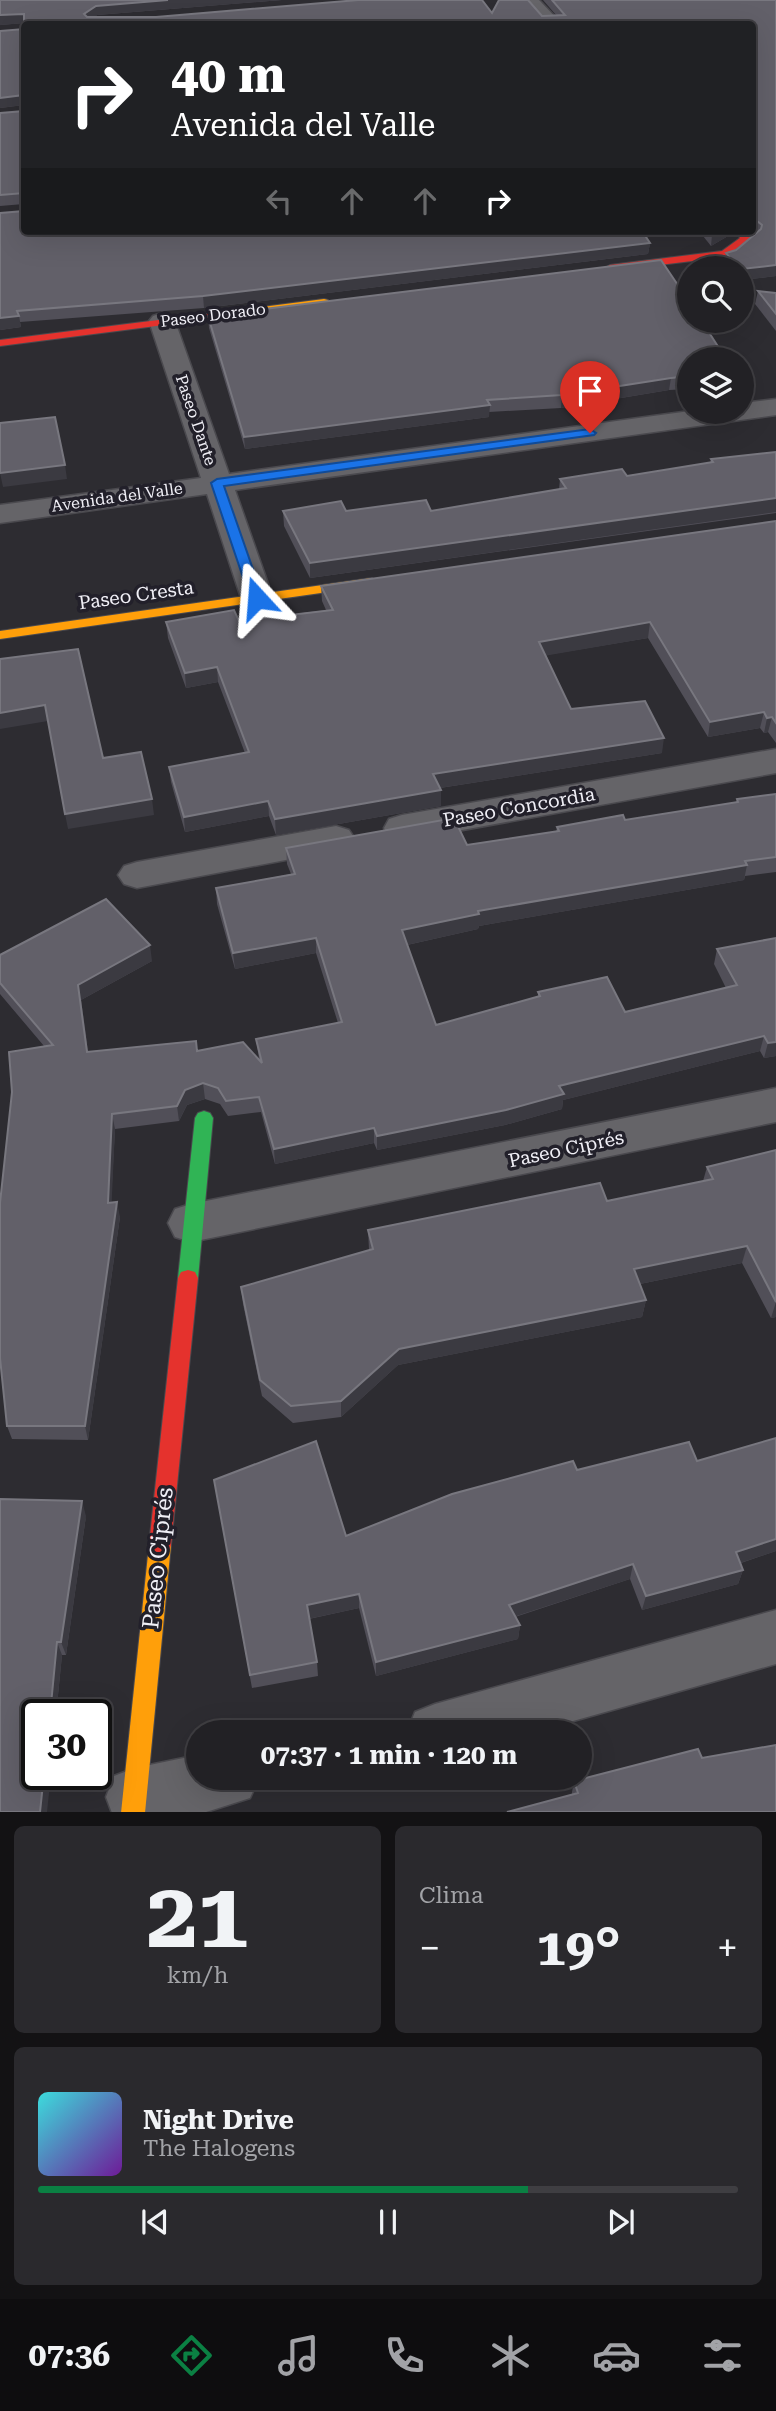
<!DOCTYPE html>
<html lang="es">
<meta charset="utf-8">
<style>
:root{--surface:#222125;--page:#2a292d;--text:#f1f3f6;--muted:#a2a3a7;--line:#3f3e42;--accent:#0b8043}
body{margin:0;font-family:"Roboto Serif",serif;background:var(--page);color:var(--text);height:100vh;display:flex;flex-direction:column;font-size:26px;white-space:nowrap}
*{box-sizing:border-box;margin:0}
p{font-size:23px;color:var(--muted)}
.icon{flex:none;width:38px;height:38px;fill:none;stroke:currentColor;stroke-width:2;stroke-linecap:round;stroke-linejoin:round}
.map{position:relative;height:1812px;overflow:hidden}
.drawer{display:flex;flex-direction:column;gap:14px;padding:14px;background:#131214;flex:1}
.drawer>*{flex:none}
.top-card{position:absolute;left:21px;top:21px;width:735px;height:214px;border-radius:7px;box-shadow:0 7px 28px #0002,0 0 0 2px var(--line);background:#202124;color:#fff;overflow:hidden}
.fabs{position:absolute;left:677px;top:256px;display:grid;gap:14px}
.fabs a{display:grid;place-items:center;width:77px;height:77px;border-radius:50%;background:var(--surface);box-shadow:0 7px 28px #0002,0 0 0 2px var(--line);font-size:35px}
.speed{position:absolute;left:21px;top:1699px;display:flex;gap:14px;font-size:35px;font-weight:700;text-align:center}
.speed>*{display:grid;place-content:center;width:91px;height:91px;border-radius:50%;background:var(--surface);box-shadow:0 7px 28px #0002,0 0 0 2px var(--line);line-height:1}
.speed .limit{border:4px solid #111;border-radius:10px;background:#fff;color:#111}
.pin{position:absolute;display:grid;place-items:center;width:60px;height:60px;color:#fff;margin:-72px -30px;border-radius:50% 50% 50% 0;rotate:-45deg;box-shadow:0 0 7px #0007}
.pin .icon{rotate:45deg}
.me{position:absolute;width:77px;margin:-38px;rotate:341deg;stroke-linejoin:round;filter:drop-shadow(0 0 5px #0008)}
.turn{display:flex;align-items:center;gap:24px;height:147px;padding:0 35px;font-size:32px}
.turn .icon{width:91px;height:91px;stroke-width:2.5}
.turn b{display:block;font-size:49px;line-height:60px}
.lanes{display:flex;align-items:center;height:66px;padding:0 35px;background:#0003;justify-content:center;gap:35px;direction:ltr}
.lanes .off{opacity:.35}
.big{font-size:52px;font-weight:700;line-height:1.1}
.drawer .widget{flex:1;display:flex;flex-direction:column;justify-content:center;gap:10px;min-width:0;padding:0 24px;border-radius:10px;background:var(--page)}
.drawer .dial{align-items:center;gap:0}
.dial b{font-size:91px;line-height:1}
.song{display:flex;align-items:center;gap:21px}
.cover{width:84px;height:84px;border-radius:10px;background:linear-gradient(135deg,hsl(180 70% 55%),hsl(280 70% 35%))}
.played{height:7px;border-radius:4px;background:linear-gradient(90deg,var(--accent) 70%,var(--line) 70%)}
.keys{display:flex;justify-content:space-around;direction:ltr}
.heat{display:flex;justify-content:space-between;align-items:center;font-size:38px;direction:ltr}
.drawer .tiles{flex:1;display:grid;gap:14px;grid-template-columns:1fr 1fr}
.widget:last-child{grid-column:span 2}
.trip{position:absolute;left:186px;top:1720px;width:406px;height:70px;border-radius:35px;background:var(--surface);box-shadow:0 7px 28px #0002,0 0 0 2px var(--line);font-weight:700;line-height:70px;text-align:center}
.tabs{display:flex;height:112px;justify-content:space-around;align-items:center;background:#0e0d0f;color:var(--muted)}
.tabs .icon{width:49px;height:49px}
.tabs .active{color:var(--accent)}
.tabs b{font-size:32px;color:var(--text)}
.map>svg:first-child{display:block}
.lines{fill:none;stroke-linecap:round;stroke-linejoin:round}
.street-casing{stroke:#4a494e;stroke-width:3}
.fast-casing{stroke:#4a494e;stroke-width:2}
.slow-casing{stroke:#4a494e;stroke-width:2}
.jam-casing{stroke:#4a494e;stroke-width:2}
.street{fill:#656468;fill-rule:evenodd}
.fast{fill:#30b455;fill-rule:evenodd}
.slow{fill:#ff9f0a;fill-rule:evenodd}
.jam{fill:#e5322d;fill-rule:evenodd}
.wall{fill:#514f58}
.shaded-wall{fill:#3b3a41}
.building{fill:#626069;stroke:#78777f;stroke-width:2}
.route{fill:#1a73e8;stroke:#114b97;stroke-width:2}
.labels{text-anchor:middle;dominant-baseline:central;stroke-width:7;stroke-linejoin:round;paint-order:stroke}
.far-street-label{font-size:16px;fill:#f0eff6;stroke:#22202a}
.street-label{font-size:19px;fill:#f0eff6;stroke:#22202a}
.near-street-label{font-size:23px;fill:#f0eff6;stroke:#22202a}
</style>
<div class="map">
<svg width="776" height="1813" viewBox="0 0 776 1813">
<rect width="100%" height="100%" fill="#2d2c31"/>
<g class="lines">
<!-- street casing -->
<g class="street-casing">
<g id="street">
<path d="M520 0H539L562 24H543Z"/>
<path d="M162 313 171 316 175 321 229 474 690 411H742V403L776 399V415L235 490 273 598 268 605 257 607 246 605 241 598 207 494 0 523V505L201 478 149 321 153 316Z"/>
<path d="M776 749V773L402 841 389 837 384 828 389 819 402 815Z"/>
<path d="M336 826 349 830 355 839 349 848 137 888 124 884 118 875 124 866 137 862Z"/>
<path d="M776 1088V1122L191 1242 175 1237 168 1223 175 1209 191 1204Z"/>
<path d="M776 1610V1664L534 1732H407L415 1712 435 1704Z"/>
<path d="M198 1755V1778H259L250 1798 203 1813H112L106 1797 114 1776 135 1768Z"/>
</g>
</g>
<!-- fast casing -->
<g class="fast-casing">
<path id="fast" d="M204 1111 210 1113 213 1118 198 1278 195 1284 188 1286 181 1284 178 1278 195 1118 198 1113Z"/>
</g>
<!-- slow casing -->
<g class="slow-casing">
<g id="slow">
<path d="M324 299 328 300V304L230 317 225 314 230 311Z"/>
<path d="M372 578 378 582 377 585 0 639V631Z"/>
<path d="M160 1534 168 1537 171 1545 145 1813H121L149 1545 152 1537Z"/>
</g>
</g>
<!-- jam casing -->
<g class="jam-casing">
<g id="jam">
<path d="M735 231H745L751 238 725 257 610 271 605 268 610 265 722 251 740 238Z"/>
<path d="M230 311 234 312V316L0 346V340Z"/>
<path d="M188 1270 195 1272 198 1278 171 1545 168 1553 160 1556 152 1553 149 1545 178 1278 181 1272Z"/>
</g>
</g>
<!-- street -->
<use href="#street" class="street"/>
<!-- fast -->
<use href="#fast" class="fast"/>
<!-- slow -->
<use href="#slow" class="slow"/>
<!-- jam -->
<use href="#jam" class="jam"/>
</g>
<!-- wall -->
<g class="wall">
<path d="M0 0H282L97 15 94 17 492 13 542 16 556 15 543 0H776V276L742 280V268H727L724 264 726 253 736 250 757 233 752 229V24L24 23 0 25Z"/>
<path d="M0 31 650 243 648 254 204 308 20 322 21 327 0 330V213L24 211V204L0 206V113L24 111V105L0 108Z"/>
<path d="M699 231H729L728 236 711 246Z"/>
<path d="M758 291 776 293V331L755 304Z"/>
<path d="M208 316 690 359V389L669 390 561 408 489 412V417L245 449 209 328Z"/>
<path d="M776 452V513L310 578 284 526 283 511H431L559 489 560 479 627 476 710 463 711 459Z"/>
<path d="M776 521V743L768 732 764 733 760 728 708 737 648 638 546 655 571 709 662 753 440 788 441 790V806L276 835 269 816 185 832 171 782 169 767 245 753 218 682 186 688 168 638 166 622 239 621 326 610 322 601 321 586Z"/>
<path d="M776 794V872L745 876 744 880 479 926 478 929 407 945 436 1025 538 997V992L625 1012 726 988 714 964 717 949 776 938V1056L764 1058 760 1051 563 1100 562 1109 505 1125 377 1150 374 1143 275 1164 261 1112 228 1116 220 1104 205 1099 187 1105 179 1121 115 1129 111 1202 120 1217 88 1440 12 1439 7 1426 44 1046 0 994V955L152 961 81 1000 88 1052 198 1051 259 1059 256 1039 338 1023 316 953 235 969 217 904 216 888 291 874 287 864 286 848 467 845 556 832 557 827 625 820 736 803 737 799Z"/>
<path d="M776 1150V1317L771 1318 742 1263 640 1284 646 1300 642 1317 398 1365 341 1417 293 1423 262 1396 243 1304 241 1287 369 1250 368 1230 607 1201 703 1181 707 1167Z"/>
<path d="M776 1438V1551L741 1563 743 1570 738 1584 642 1610 630 1579 515 1617 520 1625 518 1639 376 1676 359 1608 309 1619 317 1662 318 1676 252 1688 214 1480 346 1536 577 1470 697 1461Z"/>
<path d="M86 1516 66 1655H62L56 1715H37L0 1812Z"/>
<path d="M702 1758 572 1794V1792L574 1781Z"/>
</g>
<!-- shaded-wall -->
<g class="shaded-wall">
<path d="M168 0H282L97 15 85 24 84 14 96 6Z"/>
<path d="M24 14 26 23 0 25V15Z"/>
<path d="M24 95V105L0 108V98Z"/>
<path d="M720 231H729L728 236 711 246 712 235Z"/>
<path d="M650 243 648 254 204 308 203 296Z"/>
<path d="M776 265V276L742 280V269Z"/>
<path d="M19 316 21 327 0 330V318Z"/>
<path d="M671 378 669 390 561 408 562 395Z"/>
<path d="M490 405 489 417 245 449 244 437Z"/>
<path d="M65 465 67 479 3 487 0 473Z"/>
<path d="M776 498V512L310 578V563Z"/>
<path d="M650 622 648 638 538 657 539 642Z"/>
<path d="M217 667 218 682 186 688 185 673Z"/>
<path d="M45 705 48 721 0 729V713Z"/>
<path d="M764 712 760 728 708 737 710 722Z"/>
<path d="M772 717 768 732 764 733 767 718Z"/>
<path d="M664 738 662 753 433 789V774Z"/>
<path d="M441 790V806L276 835 275 819Z"/>
<path d="M152 799 154 815 68 829 65 814Z"/>
<path d="M268 801 269 816 185 832 184 817Z"/>
<path d="M747 865 744 880 479 926 478 929 402 946V930L478 911Z"/>
<path d="M316 938V953L235 969 233 953Z"/>
<path d="M150 945 152 961 81 1000 91 1067 78 985Z"/>
<path d="M764 1036 760 1051 563 1100 562 1109 505 1125 377 1150V1136L559 1086Z"/>
<path d="M776 1042V1056L764 1058 768 1043Z"/>
<path d="M203 1083 205 1099 187 1105 179 1121 177 1106 185 1090Z"/>
<path d="M112 1114 115 1129 111 1217 108 1203Z"/>
<path d="M374 1128V1143L275 1164 274 1149Z"/>
<path d="M117 1202 120 1217 88 1440 85 1426Z"/>
<path d="M747 1246 742 1263 630 1286 634 1269Z"/>
<path d="M646 1300 642 1317 398 1365 341 1417V1401L399 1349Z"/>
<path d="M776 1302V1317L771 1318Z"/>
<path d="M82 1501 86 1516 66 1655 61 1642Z"/>
<path d="M776 1539V1551L731 1566 736 1552Z"/>
<path d="M633 1564 630 1579 507 1619 509 1605Z"/>
<path d="M743 1570 738 1584 642 1610 646 1596Z"/>
<path d="M359 1594V1608L308 1619 307 1605Z"/>
<path d="M520 1625 518 1639 376 1676V1662Z"/>
<path d="M57 1642 62 1655 56 1715H50Z"/>
<path d="M44 1774H51L47 1812H40Z"/>
</g>
<!-- building -->
<g class="building">
<path d="M0 0H168L96 6 84 14 87 17H156L358 0H482L492 13 499 0H528L542 16 565 15 552 0H776V265L742 269V268H738L726 253 736 250 761 229 762 225 752 217V24H24V27V14L0 15Z"/>
<path d="M24 29V231H642L650 243 203 296 17 311 19 316 0 318V213L24 211V193L0 195V113L24 111V95L0 98V31Z"/>
<path d="M709 231H720L712 235Z"/>
<path d="M661 260 690 303V320H701L726 359H690V376L671 378 562 395 487 400 490 405 244 437 208 316Z"/>
<path d="M758 291 776 293V314Z"/>
<path d="M55 417 65 465 0 473V423Z"/>
<path d="M776 452V498L310 563 283 511 341 501 346 511 426 500 431 511 566 488 560 479 622 469 627 476 713 462 711 459Z"/>
<path d="M776 521V723L772 717 767 718 764 712 710 722 650 622 539 642 571 709 645 701 664 738 433 774 441 790 275 819 268 801 184 817 169 767 249 752 217 667 185 673 166 622 234 610 239 621 333 610 321 586Z"/>
<path d="M78 649 103 758 141 752 152 799 65 814 45 705 0 713V659Z"/>
<path d="M776 794V857L745 861 747 865 478 911 479 914 402 930 436 1025 540 996 538 992 607 977 625 1012 737 985 717 949 776 938V1042L768 1043 764 1036 559 1086 564 1094 506 1110 377 1136 374 1128 274 1149 259 1097 226 1101 218 1088 203 1083 185 1090 177 1106 112 1114 108 1203 117 1202 85 1426H7L0 1358V1203L12 1092 9 1052 53 1045 0 983V955L106 899 150 945 78 985 87 1052 196 1041 197 1051 243 1042 262 1063 256 1039 342 1022 316 938 233 953 216 888 295 874 286 848 454 818 467 845 559 831 557 827 623 815 625 820 738 802 737 799Z"/>
<path d="M776 1150V1302L747 1246 634 1269 646 1300 399 1349 341 1401 291 1406 260 1380 241 1287 373 1249 368 1230 600 1183 607 1201 713 1179 707 1167Z"/>
<path d="M776 1438V1539L736 1552 743 1570 646 1596 633 1564 509 1605 520 1625 376 1662 359 1594 307 1605 317 1662 250 1675 214 1480 316 1441 346 1536 452 1494 573 1461 577 1470 689 1442 697 1461Z"/>
<path d="M0 1499 82 1501 61 1642H57L50 1715H37V1774H44L40 1812H0Z"/>
<path d="M776 1745V1812H507L578 1793 574 1781 698 1749 702 1758Z"/>
</g>
<!-- route -->
<path class="route" d="M590 429 596 433 594 435 224 486 263 598 257 602 250 598 211 483 217 479Z"/>
<g class="labels">
<!-- far-street labels -->
<g class="far-street-label">
<text transform="translate(213 315) rotate(-7)">Paseo Dorado</text>
<text transform="translate(196 420) rotate(71)">Paseo Dante</text>
<text transform="translate(117 497) rotate(-8)">Avenida del Valle</text>
</g>
<!-- street labels -->
<g class="street-label">
<text transform="translate(136 595) rotate(-8)">Paseo Cresta</text>
<text transform="translate(519 807) rotate(-10)">Paseo Concordia</text>
<text transform="translate(566 1149) rotate(-12)">Paseo Ciprés</text>
</g>
<!-- near-street labels -->
<g class="near-street-label">
<text transform="translate(158 1558) rotate(-84)">Paseo Ciprés</text>
</g>
</g>
</svg>
<div class="fabs">
<a><svg class="icon" aria-label="search" viewBox="0 0 24 24"><circle cx="10" cy="10" r="6"/><path d="M15 15l6 6"/></svg></a>
<a><svg class="icon" aria-label="layers" viewBox="0 0 24 24"><path d="M12 4l9 5-9 5-9-5zM3 14l9 5 9-5"/></svg></a>
</div>
<div class="speed"><div class="limit">30</div></div>
<div class="pin" style="left:590px;top:433px;background:#d93025"><svg class="icon" aria-label="arrive" viewBox="0 0 24 24"><path d="M6 21V4h12l-3 4 3 4H6"/></svg></div>
<svg class="me" style="left:257px;top:598px" viewBox="-20 -20 40 40"><path d="M0-17L14 15 0 8-14 15z" fill="#1a73e8" stroke="#fff" stroke-width="4"/></svg>
<div class="trip">07:37 · 1 min · 120 m</div>
<div class="top-card">
<div class="turn"><svg class="icon" aria-label="right" viewBox="0 0 24 24"><path d="M7 20v-9h11M14 6l5 5-5 5"/></svg><div><b>40 m</b>Avenida del Valle</div></div>
<div class="lanes"><svg class="icon off" aria-label="left" viewBox="0 0 24 24"><path d="M17 20v-9H6M10 6l-5 5 5 5"/></svg><svg class="icon off" aria-label="ahead" viewBox="0 0 24 24"><path d="M12 20V5M6 11l6-6 6 6"/></svg><svg class="icon off" aria-label="ahead" viewBox="0 0 24 24"><path d="M12 20V5M6 11l6-6 6 6"/></svg><svg class="icon" aria-label="right" viewBox="0 0 24 24"><path d="M7 20v-9h11M14 6l5 5-5 5"/></svg></div>
</div>
</div>
<section class="drawer">
<div class="tiles">
<div class="widget dial"><b>21</b><p>km/h</p></div>
<div class="widget"><p>Clima</p>
<div class="heat"><a>−</a><b class="big">19°</b><a>+</a></div>
</div>
<div class="widget">
<div class="song"><i class="cover"></i><div><b>Night Drive</b><p>The Halogens</p></div></div>
<div class="played"></div>
<div class="keys"><svg class="icon" aria-label="previous" viewBox="0 0 24 24"><path d="M18 5L8 12l10 7zM5 5v14"/></svg><svg class="icon" aria-label="pause" viewBox="0 0 24 24"><path d="M8 5v14M16 5v14"/></svg><svg class="icon" aria-label="next" viewBox="0 0 24 24"><path d="M6 5l10 7-10 7zM19 5v14"/></svg></div>
</div>
</div>
</section>
<nav class="tabs">
<b>07:36</b>
<svg class="icon active" aria-label="directions" viewBox="0 0 24 24"><path d="M12 3l9 9-9 9-9-9zM9 14v-3h6M13 9l2 2-2 2"/></svg>
<svg class="icon" aria-label="music" viewBox="0 0 24 24"><path d="M9 18V5l10-2v13"/><circle cx="6" cy="18" r="3"/><circle cx="16" cy="16" r="3"/></svg>
<svg class="icon" aria-label="phone" viewBox="0 0 24 24"><path d="M5 4h4l2 5-3 2q2 4 5 5l2-3 5 2v4C11 20 4 13 5 4z"/></svg>
<svg class="icon" aria-label="climate" viewBox="0 0 24 24"><path d="M12 3v18M4 7l16 10M4 17L20 7"/></svg>
<svg class="icon" aria-label="car" viewBox="0 0 24 24"><path d="M5 17H2v-5l4-1 3-4h7l3 4 3 1v5h-3M9 17h6M6 11h13"/><circle cx="7" cy="17" r="2"/><circle cx="17" cy="17" r="2"/></svg>
<svg class="icon" aria-label="filters" viewBox="0 0 24 24"><path d="M4 7h16M4 17h16"/><circle cx="9" cy="7" r="2"/><circle cx="15" cy="17" r="2"/></svg>
</nav>
